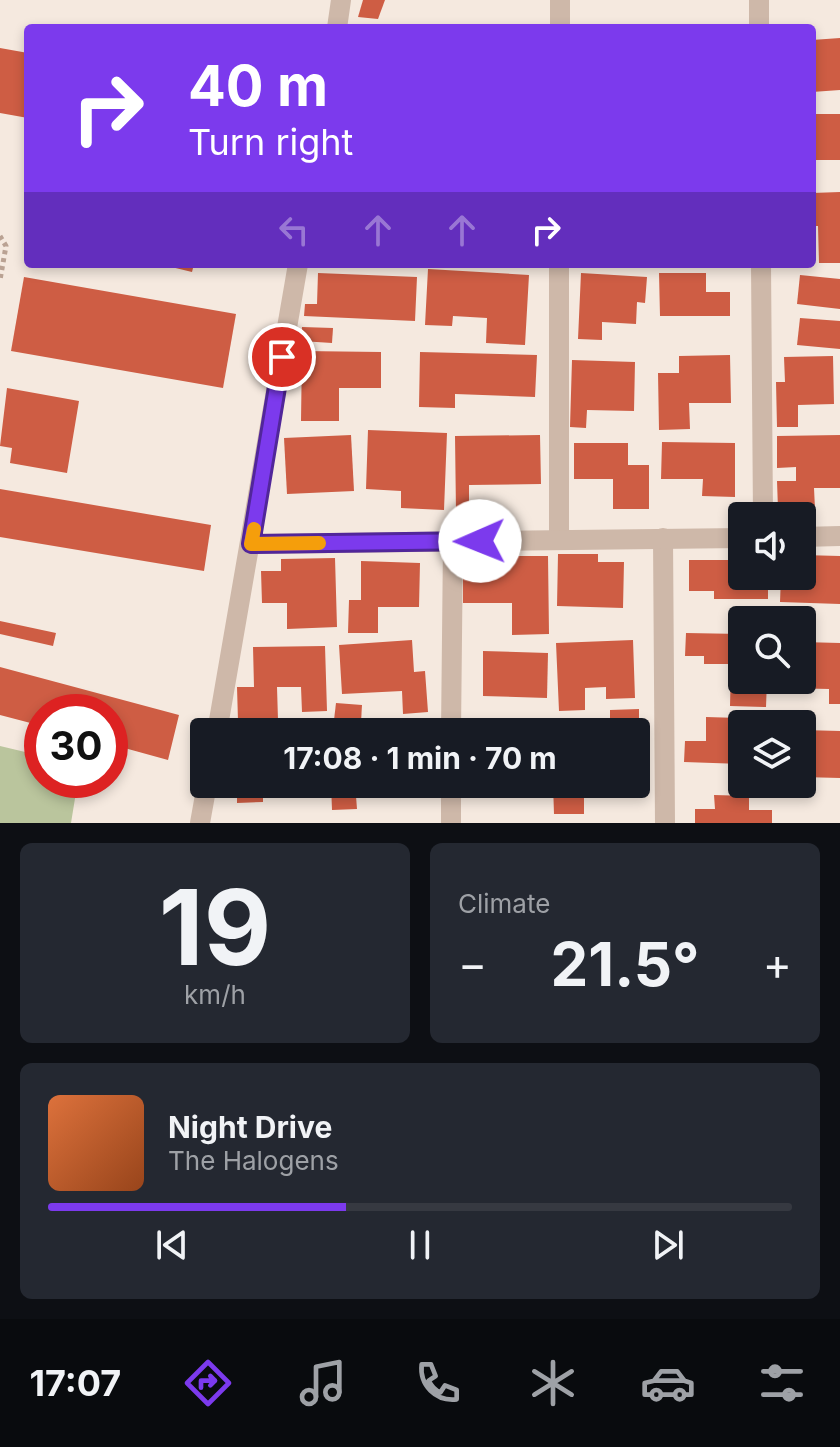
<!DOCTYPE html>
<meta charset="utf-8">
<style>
:root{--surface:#171b24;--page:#242831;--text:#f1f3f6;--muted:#9ea1a6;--line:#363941;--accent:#7c3aed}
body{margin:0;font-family:Inter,sans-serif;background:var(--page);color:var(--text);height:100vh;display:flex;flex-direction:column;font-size:30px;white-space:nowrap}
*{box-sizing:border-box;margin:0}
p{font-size:26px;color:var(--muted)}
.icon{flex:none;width:44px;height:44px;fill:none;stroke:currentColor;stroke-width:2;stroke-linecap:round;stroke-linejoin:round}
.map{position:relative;height:823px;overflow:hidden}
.side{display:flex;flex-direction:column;gap:20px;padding:20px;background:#0d0f14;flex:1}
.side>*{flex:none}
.hud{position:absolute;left:24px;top:24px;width:792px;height:244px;border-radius:8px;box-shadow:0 4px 12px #0003;background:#7c3aed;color:#fff;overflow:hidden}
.fabs{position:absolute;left:728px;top:502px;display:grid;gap:16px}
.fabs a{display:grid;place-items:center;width:88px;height:88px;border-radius:8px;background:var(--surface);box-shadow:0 4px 12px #0003;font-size:40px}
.speed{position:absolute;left:24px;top:694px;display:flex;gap:16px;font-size:40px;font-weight:700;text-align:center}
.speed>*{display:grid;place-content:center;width:104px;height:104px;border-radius:50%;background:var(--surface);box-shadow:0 4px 12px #0003;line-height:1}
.speed .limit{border:12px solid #d22;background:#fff;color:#111}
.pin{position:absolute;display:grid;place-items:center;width:68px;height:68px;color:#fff;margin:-34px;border:4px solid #fff;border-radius:50%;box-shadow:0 2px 8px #0007}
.me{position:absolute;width:88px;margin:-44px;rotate:269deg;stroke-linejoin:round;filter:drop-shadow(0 0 6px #0008)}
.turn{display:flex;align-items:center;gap:28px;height:168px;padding:0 32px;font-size:36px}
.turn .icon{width:104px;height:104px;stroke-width:2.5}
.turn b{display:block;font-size:56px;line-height:68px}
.lanes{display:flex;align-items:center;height:76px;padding:0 32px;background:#0003;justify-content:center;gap:40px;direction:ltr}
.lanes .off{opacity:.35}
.big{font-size:60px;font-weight:700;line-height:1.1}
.side .card{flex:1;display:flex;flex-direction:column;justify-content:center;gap:12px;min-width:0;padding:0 28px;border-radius:12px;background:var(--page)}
.side .dial{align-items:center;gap:0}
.dial b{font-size:104px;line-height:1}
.song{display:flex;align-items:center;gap:24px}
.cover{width:96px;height:96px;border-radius:12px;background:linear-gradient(135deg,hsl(20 70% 55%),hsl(20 70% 35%))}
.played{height:8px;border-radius:4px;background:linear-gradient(90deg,var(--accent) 40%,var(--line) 40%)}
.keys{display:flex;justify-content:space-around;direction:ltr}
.heat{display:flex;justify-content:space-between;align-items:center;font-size:44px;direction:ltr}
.side .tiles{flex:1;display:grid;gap:20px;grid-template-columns:1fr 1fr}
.card:last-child{grid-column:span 2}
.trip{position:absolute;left:190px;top:718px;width:460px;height:80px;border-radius:8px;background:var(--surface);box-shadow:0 4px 12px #0003;font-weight:700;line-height:80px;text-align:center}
.tab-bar{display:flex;height:128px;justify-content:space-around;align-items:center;background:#090b0e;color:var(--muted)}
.tab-bar .icon{width:56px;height:56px}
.tab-bar .on{color:var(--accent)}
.tab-bar b{font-size:36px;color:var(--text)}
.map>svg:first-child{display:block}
.green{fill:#bac59d}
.building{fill:#ce5d44}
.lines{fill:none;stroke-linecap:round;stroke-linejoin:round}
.path{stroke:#baa293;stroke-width:5;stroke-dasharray:4 4;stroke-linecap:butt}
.street{stroke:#ceb8a9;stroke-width:20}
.route-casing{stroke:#51269a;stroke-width:20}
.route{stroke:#7c3aed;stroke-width:14}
.slow{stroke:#f59e0b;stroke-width:14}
</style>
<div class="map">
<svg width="840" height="823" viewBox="0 0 840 823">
<rect width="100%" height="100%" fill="#f5e9df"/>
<!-- green -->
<path class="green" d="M0 746 42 756V780H78L71 823H0Z"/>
<!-- building -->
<g class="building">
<path d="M363 0H385L378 19 358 17Z"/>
<path d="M840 38V90L812 92V40Z"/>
<path d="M0 48 28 53V118L0 113Z"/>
<rect x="812" y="114" width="28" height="46"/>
<path d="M840 192V263H819L818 226H812V193Z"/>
<path d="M159 264H194L192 272Z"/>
<path d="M428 269 529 275 525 345 486 343 487 318 453 316 452 326 425 325Z"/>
<path d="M318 273 417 277 415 321 304 316 305 304H317Z"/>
<path d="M581 273 647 277 645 303 637 302 636 324 602 322V340L578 339Z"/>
<path d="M659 273H706V292H730V316H660Z"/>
<path d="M800 275 840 279V309L797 304Z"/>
<path d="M24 277 236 314 223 388 11 351Z"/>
<path d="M800 318 840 321V349L797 345Z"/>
<path d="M302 327 333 328 332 343 301 341Z"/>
<path d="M302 351 381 352V388H339V421H301Z"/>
<path d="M420 352 537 355 535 397 455 394V408L419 407Z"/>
<path d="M730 355 731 403H689L690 429 659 430 658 373H679V356Z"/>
<path d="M833 356 834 404 798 405V427H777L776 382H785L784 357Z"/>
<path d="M572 360 635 362 634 411 587 410 586 428 570 427Z"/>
<path d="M7 388 79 401 67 473 10 463 12 448 0 446Z"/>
<path d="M368 430 447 433 444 510 401 508V491L366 489Z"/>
<path d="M351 435 354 491 287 494 284 438Z"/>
<path d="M540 435 541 484 469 485V511L456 512 455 436Z"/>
<path d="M840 435V488H814L815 509H778L777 481H796V467L777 468V436Z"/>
<path d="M662 442 735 443V497L702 496 703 479H661Z"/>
<path d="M574 443H628V465H649V509H613V479H574Z"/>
<path d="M0 489 211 525 204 571 0 537Z"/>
<path d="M558 554H598V562H624L623 608 557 606Z"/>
<path d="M802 555 840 556V604L780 602 781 576H802Z"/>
<path d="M484 556H548L549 634 512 635V603H463V567H484Z"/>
<path d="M335 558 337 627 287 629V603H262L261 571H281V559Z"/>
<path d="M689 560H742V576H768V599H714V591H689Z"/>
<path d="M361 561 420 563 419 607H378V633H348L349 600H361Z"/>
<path d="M0 621 56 633 53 646 0 634Z"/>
<path d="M686 633 742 634V680H767L766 707 730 706 731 664H704V656H685Z"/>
<path d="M412 640 414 672 425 671 428 712 403 714 402 691 342 694 339 645Z"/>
<path d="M633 640 635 698 606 699V687L585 688V710L559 711 556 643Z"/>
<path d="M802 642 840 643V704H829V689L787 688 788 680H802Z"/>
<path d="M325 646 327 711 302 712 301 687H277L278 720 238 721 237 687H254L253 647Z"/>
<path d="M483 651 548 653 547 698 483 696Z"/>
<path d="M0 667 179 715 168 760 110 744V712H42V726L0 715Z"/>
<path d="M336 703 362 705 361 722 334 720Z"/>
<path d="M639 709V728H610V710Z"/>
<path d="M706 717 772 719V724H742V764L684 762 685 741H706Z"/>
<path d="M802 730 840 731V778L802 777Z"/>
<path d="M237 784H320V788L263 789V802L237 803Z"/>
<path d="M331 784H427V794L356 796 357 809 332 810Z"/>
<path d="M553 784H584V814H554Z"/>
<path d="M714 795 749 796V810H772V823H695V809H715Z"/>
</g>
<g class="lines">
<!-- path -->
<path class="path" d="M0 236 6 246 0 280"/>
<!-- street -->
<g class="street">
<path d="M759 0V28"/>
<path d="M337 28 341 0"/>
<path d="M560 28V0"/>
<path d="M761 264 763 516"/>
<path d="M802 537 840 536"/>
<path d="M663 538 665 823"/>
<path d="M559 540V264"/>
<path d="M251 544 742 538"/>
<path d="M217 732 298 264"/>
<path d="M451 732 453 542"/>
<path d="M200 823 207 784"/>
<path d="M451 823V784"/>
</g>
</g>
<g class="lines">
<!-- route casing -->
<g class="route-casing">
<path id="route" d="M282 357 251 544 480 541"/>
</g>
<!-- route -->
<use href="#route" class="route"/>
<!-- slow -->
<path class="slow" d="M254 529 251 544 319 543"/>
</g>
</svg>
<div class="fabs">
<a><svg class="icon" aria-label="sound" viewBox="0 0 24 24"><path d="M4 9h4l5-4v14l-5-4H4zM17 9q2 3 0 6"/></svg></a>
<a><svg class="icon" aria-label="search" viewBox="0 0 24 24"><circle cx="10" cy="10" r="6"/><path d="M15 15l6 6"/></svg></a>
<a><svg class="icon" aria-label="layers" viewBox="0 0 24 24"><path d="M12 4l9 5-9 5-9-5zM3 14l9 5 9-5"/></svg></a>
</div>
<div class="speed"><div class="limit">30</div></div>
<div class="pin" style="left:282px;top:357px;background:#d93025"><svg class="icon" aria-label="arrive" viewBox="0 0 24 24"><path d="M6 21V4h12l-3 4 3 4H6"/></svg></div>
<svg class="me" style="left:480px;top:541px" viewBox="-20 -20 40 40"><circle r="19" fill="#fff"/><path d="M0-13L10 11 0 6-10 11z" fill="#7c3aed"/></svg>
<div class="trip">17:08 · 1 min · 70 m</div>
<div class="hud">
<div class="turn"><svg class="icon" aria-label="right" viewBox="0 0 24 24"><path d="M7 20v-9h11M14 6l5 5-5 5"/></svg><div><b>40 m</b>Turn right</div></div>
<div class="lanes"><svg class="icon off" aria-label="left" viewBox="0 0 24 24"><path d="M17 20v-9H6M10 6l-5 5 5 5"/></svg><svg class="icon off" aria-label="ahead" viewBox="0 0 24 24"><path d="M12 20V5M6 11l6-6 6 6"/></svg><svg class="icon off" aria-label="ahead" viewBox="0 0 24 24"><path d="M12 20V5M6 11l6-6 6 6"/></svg><svg class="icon" aria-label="right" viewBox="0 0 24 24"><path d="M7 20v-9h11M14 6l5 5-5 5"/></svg></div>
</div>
</div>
<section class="side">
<div class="tiles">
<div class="card dial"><b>19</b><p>km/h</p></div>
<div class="card"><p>Climate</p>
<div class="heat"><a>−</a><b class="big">21.5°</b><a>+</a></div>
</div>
<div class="card">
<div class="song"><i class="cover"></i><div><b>Night Drive</b><p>The Halogens</p></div></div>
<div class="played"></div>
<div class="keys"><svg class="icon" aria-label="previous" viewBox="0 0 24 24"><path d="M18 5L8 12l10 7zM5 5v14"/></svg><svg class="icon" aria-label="pause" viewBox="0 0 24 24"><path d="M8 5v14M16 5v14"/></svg><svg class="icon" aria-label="next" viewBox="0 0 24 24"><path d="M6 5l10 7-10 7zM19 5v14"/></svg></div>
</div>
</div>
</section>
<nav class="tab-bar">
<b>17:07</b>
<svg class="icon on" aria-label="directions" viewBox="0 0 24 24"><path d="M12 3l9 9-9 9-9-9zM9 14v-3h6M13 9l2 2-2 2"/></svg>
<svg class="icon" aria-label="music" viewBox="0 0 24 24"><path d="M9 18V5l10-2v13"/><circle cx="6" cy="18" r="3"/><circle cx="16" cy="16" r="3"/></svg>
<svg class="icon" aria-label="phone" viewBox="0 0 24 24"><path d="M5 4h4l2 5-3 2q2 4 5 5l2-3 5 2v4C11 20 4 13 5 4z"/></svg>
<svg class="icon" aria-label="climate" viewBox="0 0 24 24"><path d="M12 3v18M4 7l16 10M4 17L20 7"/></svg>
<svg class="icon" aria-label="car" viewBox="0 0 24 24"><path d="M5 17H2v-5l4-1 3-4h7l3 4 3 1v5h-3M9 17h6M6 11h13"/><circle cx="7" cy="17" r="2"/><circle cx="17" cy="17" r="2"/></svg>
<svg class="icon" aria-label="filters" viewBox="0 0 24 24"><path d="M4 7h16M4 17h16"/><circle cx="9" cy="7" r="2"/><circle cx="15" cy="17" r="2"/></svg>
</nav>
